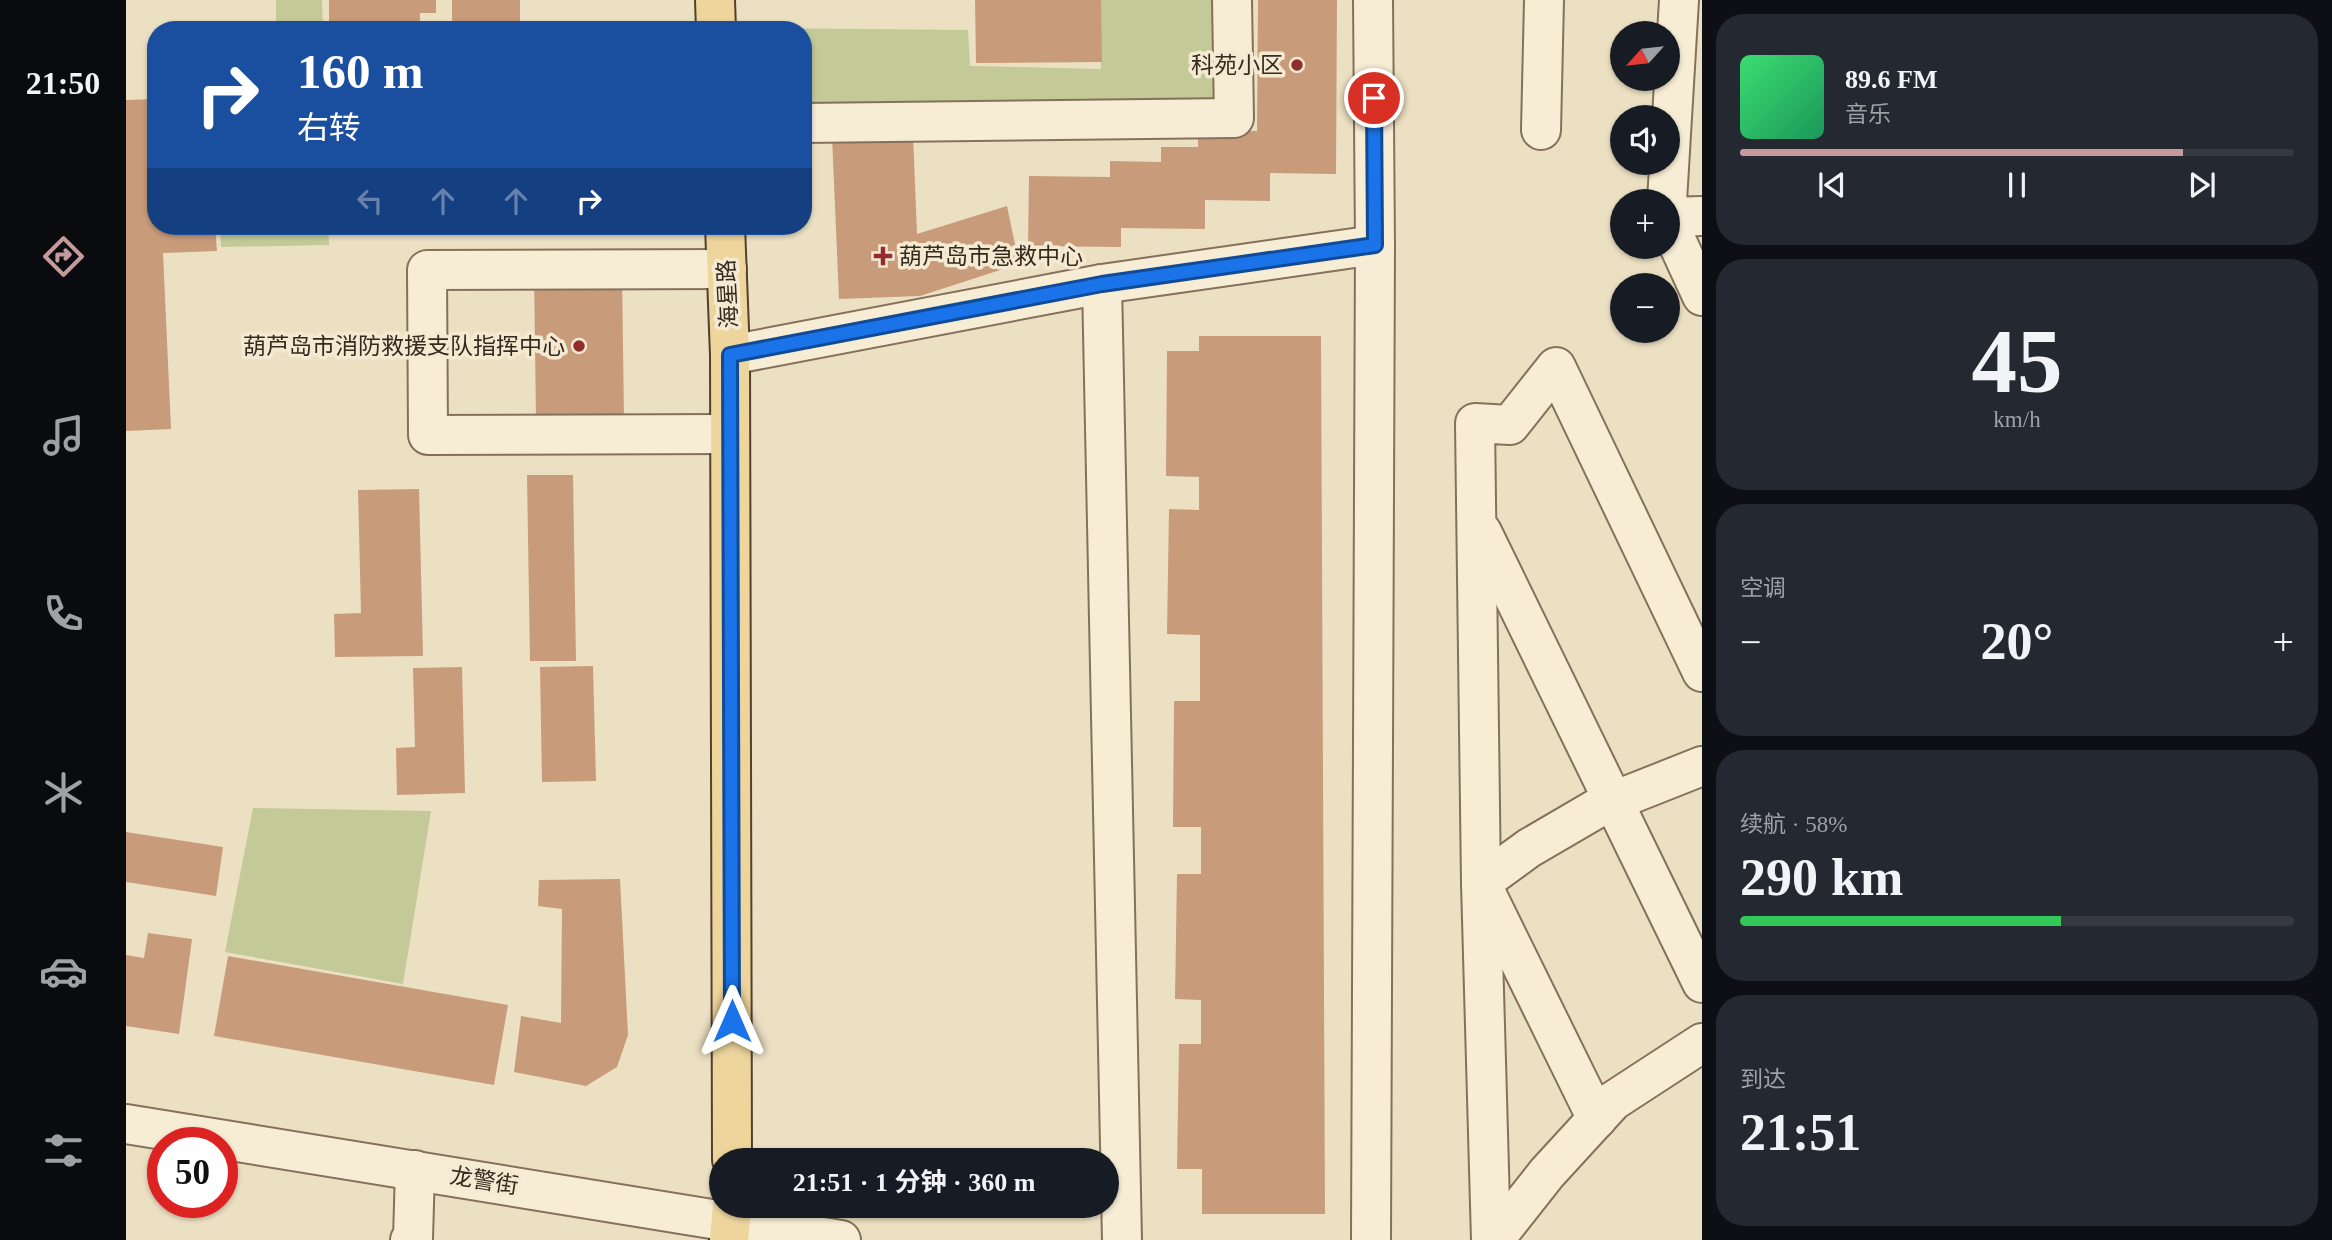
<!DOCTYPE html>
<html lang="zh">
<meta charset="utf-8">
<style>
:root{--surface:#171b24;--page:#242831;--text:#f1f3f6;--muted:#9ea1a6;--line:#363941;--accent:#c69a9c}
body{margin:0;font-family:"Times New Roman","Noto Sans SC",serif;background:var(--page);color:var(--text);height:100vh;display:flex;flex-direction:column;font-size:26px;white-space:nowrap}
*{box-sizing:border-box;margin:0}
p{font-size:23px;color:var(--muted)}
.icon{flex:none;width:38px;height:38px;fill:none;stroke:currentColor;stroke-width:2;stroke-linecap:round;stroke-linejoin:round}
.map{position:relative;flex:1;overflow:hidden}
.sheet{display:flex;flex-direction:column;gap:14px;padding:14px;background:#0d0f14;width:630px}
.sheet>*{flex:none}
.guide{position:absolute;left:21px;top:21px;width:665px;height:214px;border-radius:28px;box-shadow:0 2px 5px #0004;background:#1a4fa0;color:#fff;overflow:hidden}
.needle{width:46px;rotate:243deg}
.buttons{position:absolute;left:1484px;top:21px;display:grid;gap:14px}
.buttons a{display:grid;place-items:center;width:70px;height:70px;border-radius:50%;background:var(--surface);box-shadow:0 2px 5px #0004;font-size:35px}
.speed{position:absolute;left:21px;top:1127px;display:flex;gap:14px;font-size:35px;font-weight:700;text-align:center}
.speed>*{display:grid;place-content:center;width:91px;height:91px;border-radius:50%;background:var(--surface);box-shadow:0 2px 5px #0004;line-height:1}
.speed .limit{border:10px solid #d22;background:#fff;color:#111}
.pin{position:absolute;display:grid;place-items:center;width:60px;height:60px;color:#fff;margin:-30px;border:4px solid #fff;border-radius:50%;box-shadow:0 2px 7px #0007}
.me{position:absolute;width:77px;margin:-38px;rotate:0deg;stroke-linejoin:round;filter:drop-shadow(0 0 5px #0008)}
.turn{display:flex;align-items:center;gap:24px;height:147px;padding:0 35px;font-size:32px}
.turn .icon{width:91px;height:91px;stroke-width:2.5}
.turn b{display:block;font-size:49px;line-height:60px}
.lanes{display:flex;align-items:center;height:66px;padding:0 35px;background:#0003;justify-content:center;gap:35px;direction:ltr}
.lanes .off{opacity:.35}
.big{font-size:52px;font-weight:700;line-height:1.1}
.sheet .widget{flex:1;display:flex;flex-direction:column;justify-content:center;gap:10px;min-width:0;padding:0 24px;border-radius:28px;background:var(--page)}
.sheet .dial{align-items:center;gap:0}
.dial b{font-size:91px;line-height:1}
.song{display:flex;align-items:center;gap:21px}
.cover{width:84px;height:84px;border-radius:10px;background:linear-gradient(135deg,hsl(140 70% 55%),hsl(150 70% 35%))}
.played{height:7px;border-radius:4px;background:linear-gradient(90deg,var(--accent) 80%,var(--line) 80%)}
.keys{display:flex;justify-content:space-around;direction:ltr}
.heat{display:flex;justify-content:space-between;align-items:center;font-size:38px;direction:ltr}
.charge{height:10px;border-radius:5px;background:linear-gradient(90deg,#34c759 58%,var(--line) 0)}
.trip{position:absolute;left:583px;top:1148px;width:410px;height:70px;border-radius:35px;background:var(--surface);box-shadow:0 2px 5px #0004;font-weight:700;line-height:70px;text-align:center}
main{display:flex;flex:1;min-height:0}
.dock{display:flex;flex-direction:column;width:126px;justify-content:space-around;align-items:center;background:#090b0e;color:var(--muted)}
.dock .icon{width:49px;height:49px}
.dock .current{color:var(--accent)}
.dock b{font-size:32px;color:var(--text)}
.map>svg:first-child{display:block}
.green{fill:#c3c997}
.building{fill:#c89b7a}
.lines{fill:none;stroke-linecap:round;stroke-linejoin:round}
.minor-casing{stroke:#85715b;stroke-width:42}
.major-casing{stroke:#53402f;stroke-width:42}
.minor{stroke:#f7edd5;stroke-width:38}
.major{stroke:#edd59c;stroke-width:38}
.route-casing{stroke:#114b97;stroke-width:18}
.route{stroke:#1a73e8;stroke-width:12}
.poi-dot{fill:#912e2d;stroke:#f4ead2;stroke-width:2.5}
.labels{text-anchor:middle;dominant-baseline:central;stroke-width:7;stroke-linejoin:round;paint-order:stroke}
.poi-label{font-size:23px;fill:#352a1e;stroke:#f4ead2;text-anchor:end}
.street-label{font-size:23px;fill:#352a1e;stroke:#f4ead2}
</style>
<main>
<nav class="dock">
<b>21:50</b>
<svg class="icon current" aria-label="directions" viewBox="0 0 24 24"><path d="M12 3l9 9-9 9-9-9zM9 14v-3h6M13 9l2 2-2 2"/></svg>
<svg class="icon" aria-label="music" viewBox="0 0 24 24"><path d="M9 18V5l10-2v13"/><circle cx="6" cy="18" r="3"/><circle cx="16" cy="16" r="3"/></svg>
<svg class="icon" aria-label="phone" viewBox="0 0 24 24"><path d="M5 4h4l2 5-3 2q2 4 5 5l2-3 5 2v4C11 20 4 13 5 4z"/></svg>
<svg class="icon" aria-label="climate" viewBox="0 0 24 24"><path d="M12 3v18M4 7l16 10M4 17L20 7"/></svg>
<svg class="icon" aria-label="car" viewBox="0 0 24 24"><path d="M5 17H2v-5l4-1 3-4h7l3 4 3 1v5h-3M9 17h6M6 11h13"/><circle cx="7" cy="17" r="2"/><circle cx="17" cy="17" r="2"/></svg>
<svg class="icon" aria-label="filters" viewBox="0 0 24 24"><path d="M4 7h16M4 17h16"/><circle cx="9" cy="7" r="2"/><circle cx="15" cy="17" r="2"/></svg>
</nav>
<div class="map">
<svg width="1576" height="1240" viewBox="0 0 1576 1240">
<rect width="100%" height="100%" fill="#ece0c3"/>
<!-- green -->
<g class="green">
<path d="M150 0H196L197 30H150Z"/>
<path d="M974 0H1092L1095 109 677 118V30H632L631 28 842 30 844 66 975 69Z"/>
<path d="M94 226H202L203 245 95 247Z"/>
<path d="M127 808 305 811 277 984 99 952Z"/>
</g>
<!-- building -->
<g class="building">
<path d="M203 0H310V13H294V30L203 28Z"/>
<rect x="326" y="0" width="68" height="30"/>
<path d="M849 0H975L976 62 850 63Z"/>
<path d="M1132 0H1211L1210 174 1144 173V201L1079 200V229L995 228V247L902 246 903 176 984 177V161L1035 162V147H1072V130L1131 131Z"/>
<path d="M30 99V226H89L91 251 37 253 45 429 0 431V100Z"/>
<path d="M787 134 791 234 881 206 893 264 794 296 713 299 706 137Z"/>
<path d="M408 273H496L498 419H410Z"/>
<path d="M1073 336H1195L1199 1214H1076V1169H1051L1053 1044H1075V1000L1049 999 1051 874H1075V827H1047L1048 701H1074V635L1041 634 1043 509 1073 510V477L1040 476 1041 351H1073Z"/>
<path d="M401 475H447L450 661H404Z"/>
<path d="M293 489 297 656 209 657 208 614 235 613 232 490Z"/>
<path d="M467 666 470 781 416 782 414 667Z"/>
<path d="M336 667 339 793 271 795 270 748 289 747 287 668Z"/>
<path d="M0 832 97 847 90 896 0 882Z"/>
<path d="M494 879 502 1035 491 1067 460 1086 388 1072 395 1016 435 1023 436 909 412 906 413 880Z"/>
<path d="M22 933 66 939 53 1034 0 1026V955L18 958Z"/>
<path d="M102 956 382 1005 368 1085 88 1036Z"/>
</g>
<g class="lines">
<!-- minor casing -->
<g class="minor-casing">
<g id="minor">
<path d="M677 123 1108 118 1106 0"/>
<path d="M1415 130 1418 0"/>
<path d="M1541 201 1553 0"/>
<path d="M1542 217 1576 216"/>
<path d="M1542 222 1576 296"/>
<path d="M601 269 301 270 302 435 604 434"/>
<path d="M976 284 996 1240"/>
<path d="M604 355 976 284 1249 245"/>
<path d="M1356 532 1576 983"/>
<path d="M1471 1119 1355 883 1349 423 1384 425 1430 367 1576 672"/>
<path d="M0 1124 715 1240"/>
<path d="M284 1240 287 1238 289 1170"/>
<path d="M1245 1240 1249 245 1247 0"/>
<path d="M1365 1240 1355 883 1403 848 1475 806 1576 766"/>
<path d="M1368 1240 1421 1173 1487 1101 1576 1043"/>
</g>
</g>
<!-- major casing -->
<g class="major-casing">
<g id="major">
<path d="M589 0 590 30"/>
<path d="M599 226 604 355 606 1160"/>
<path d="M603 1240 606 1206"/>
</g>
</g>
<!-- minor -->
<use href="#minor" class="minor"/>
<!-- major -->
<use href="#major" class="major"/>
</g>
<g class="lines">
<!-- route casing -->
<g class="route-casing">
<path id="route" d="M606 1021 604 355 976 284 1249 245 1248 98"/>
</g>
<!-- route -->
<use href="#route" class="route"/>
</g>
<!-- markers -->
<g class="poi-dot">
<circle cx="1171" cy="65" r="7"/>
<path d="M753.5 245.5h7v7h7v7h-7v7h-7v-7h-7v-7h7z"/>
<circle cx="453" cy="346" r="7"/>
</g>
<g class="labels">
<!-- poi labels -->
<g class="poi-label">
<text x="1157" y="65">科苑小区</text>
<text x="773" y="256" text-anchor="start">葫芦岛市急救中心</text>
<text x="439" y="346">葫芦岛市消防救援支队指挥中心</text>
</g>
<!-- street labels -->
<g class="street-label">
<text transform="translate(602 294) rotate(-93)">海星路</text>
<text transform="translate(358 1181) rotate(9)">龙警街</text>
</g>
</g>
</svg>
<div class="buttons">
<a><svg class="needle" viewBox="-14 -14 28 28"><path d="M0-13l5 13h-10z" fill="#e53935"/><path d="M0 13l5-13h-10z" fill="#9ea1a6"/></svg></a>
<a><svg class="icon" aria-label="sound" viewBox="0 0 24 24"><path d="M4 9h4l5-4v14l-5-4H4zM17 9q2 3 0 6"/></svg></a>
<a>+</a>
<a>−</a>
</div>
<div class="speed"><div class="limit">50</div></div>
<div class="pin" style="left:1248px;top:98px;background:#d93025"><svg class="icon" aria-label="arrive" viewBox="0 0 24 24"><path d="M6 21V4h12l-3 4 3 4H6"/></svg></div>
<svg class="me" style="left:606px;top:1021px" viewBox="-20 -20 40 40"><path d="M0-17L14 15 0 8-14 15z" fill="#1a73e8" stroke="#fff" stroke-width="4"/></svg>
<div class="trip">21:51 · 1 分钟 · 360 m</div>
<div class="guide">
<div class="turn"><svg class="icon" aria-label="right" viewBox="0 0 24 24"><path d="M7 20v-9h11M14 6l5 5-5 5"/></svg><div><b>160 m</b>右转</div></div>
<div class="lanes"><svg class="icon off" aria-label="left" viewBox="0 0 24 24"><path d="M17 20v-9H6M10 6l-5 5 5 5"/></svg><svg class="icon off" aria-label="ahead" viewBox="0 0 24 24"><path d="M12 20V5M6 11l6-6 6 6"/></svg><svg class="icon off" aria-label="ahead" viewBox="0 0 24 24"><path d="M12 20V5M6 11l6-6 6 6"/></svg><svg class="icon" aria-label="right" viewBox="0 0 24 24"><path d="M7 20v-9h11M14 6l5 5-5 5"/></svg></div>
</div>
</div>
<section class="sheet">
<div class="widget">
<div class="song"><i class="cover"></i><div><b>89.6 FM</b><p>音乐</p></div></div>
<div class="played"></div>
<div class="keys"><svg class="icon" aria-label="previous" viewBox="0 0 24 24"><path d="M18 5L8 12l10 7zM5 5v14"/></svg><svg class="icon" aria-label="pause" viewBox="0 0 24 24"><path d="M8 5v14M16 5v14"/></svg><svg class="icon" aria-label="next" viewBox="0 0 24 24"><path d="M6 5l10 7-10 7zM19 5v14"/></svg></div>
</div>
<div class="widget dial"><b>45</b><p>km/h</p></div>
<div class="widget"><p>空调</p>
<div class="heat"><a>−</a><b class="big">20°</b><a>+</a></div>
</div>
<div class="widget"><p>续航 · 58%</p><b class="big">290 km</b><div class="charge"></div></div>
<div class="widget"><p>到达</p><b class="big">21:51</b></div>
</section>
</main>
